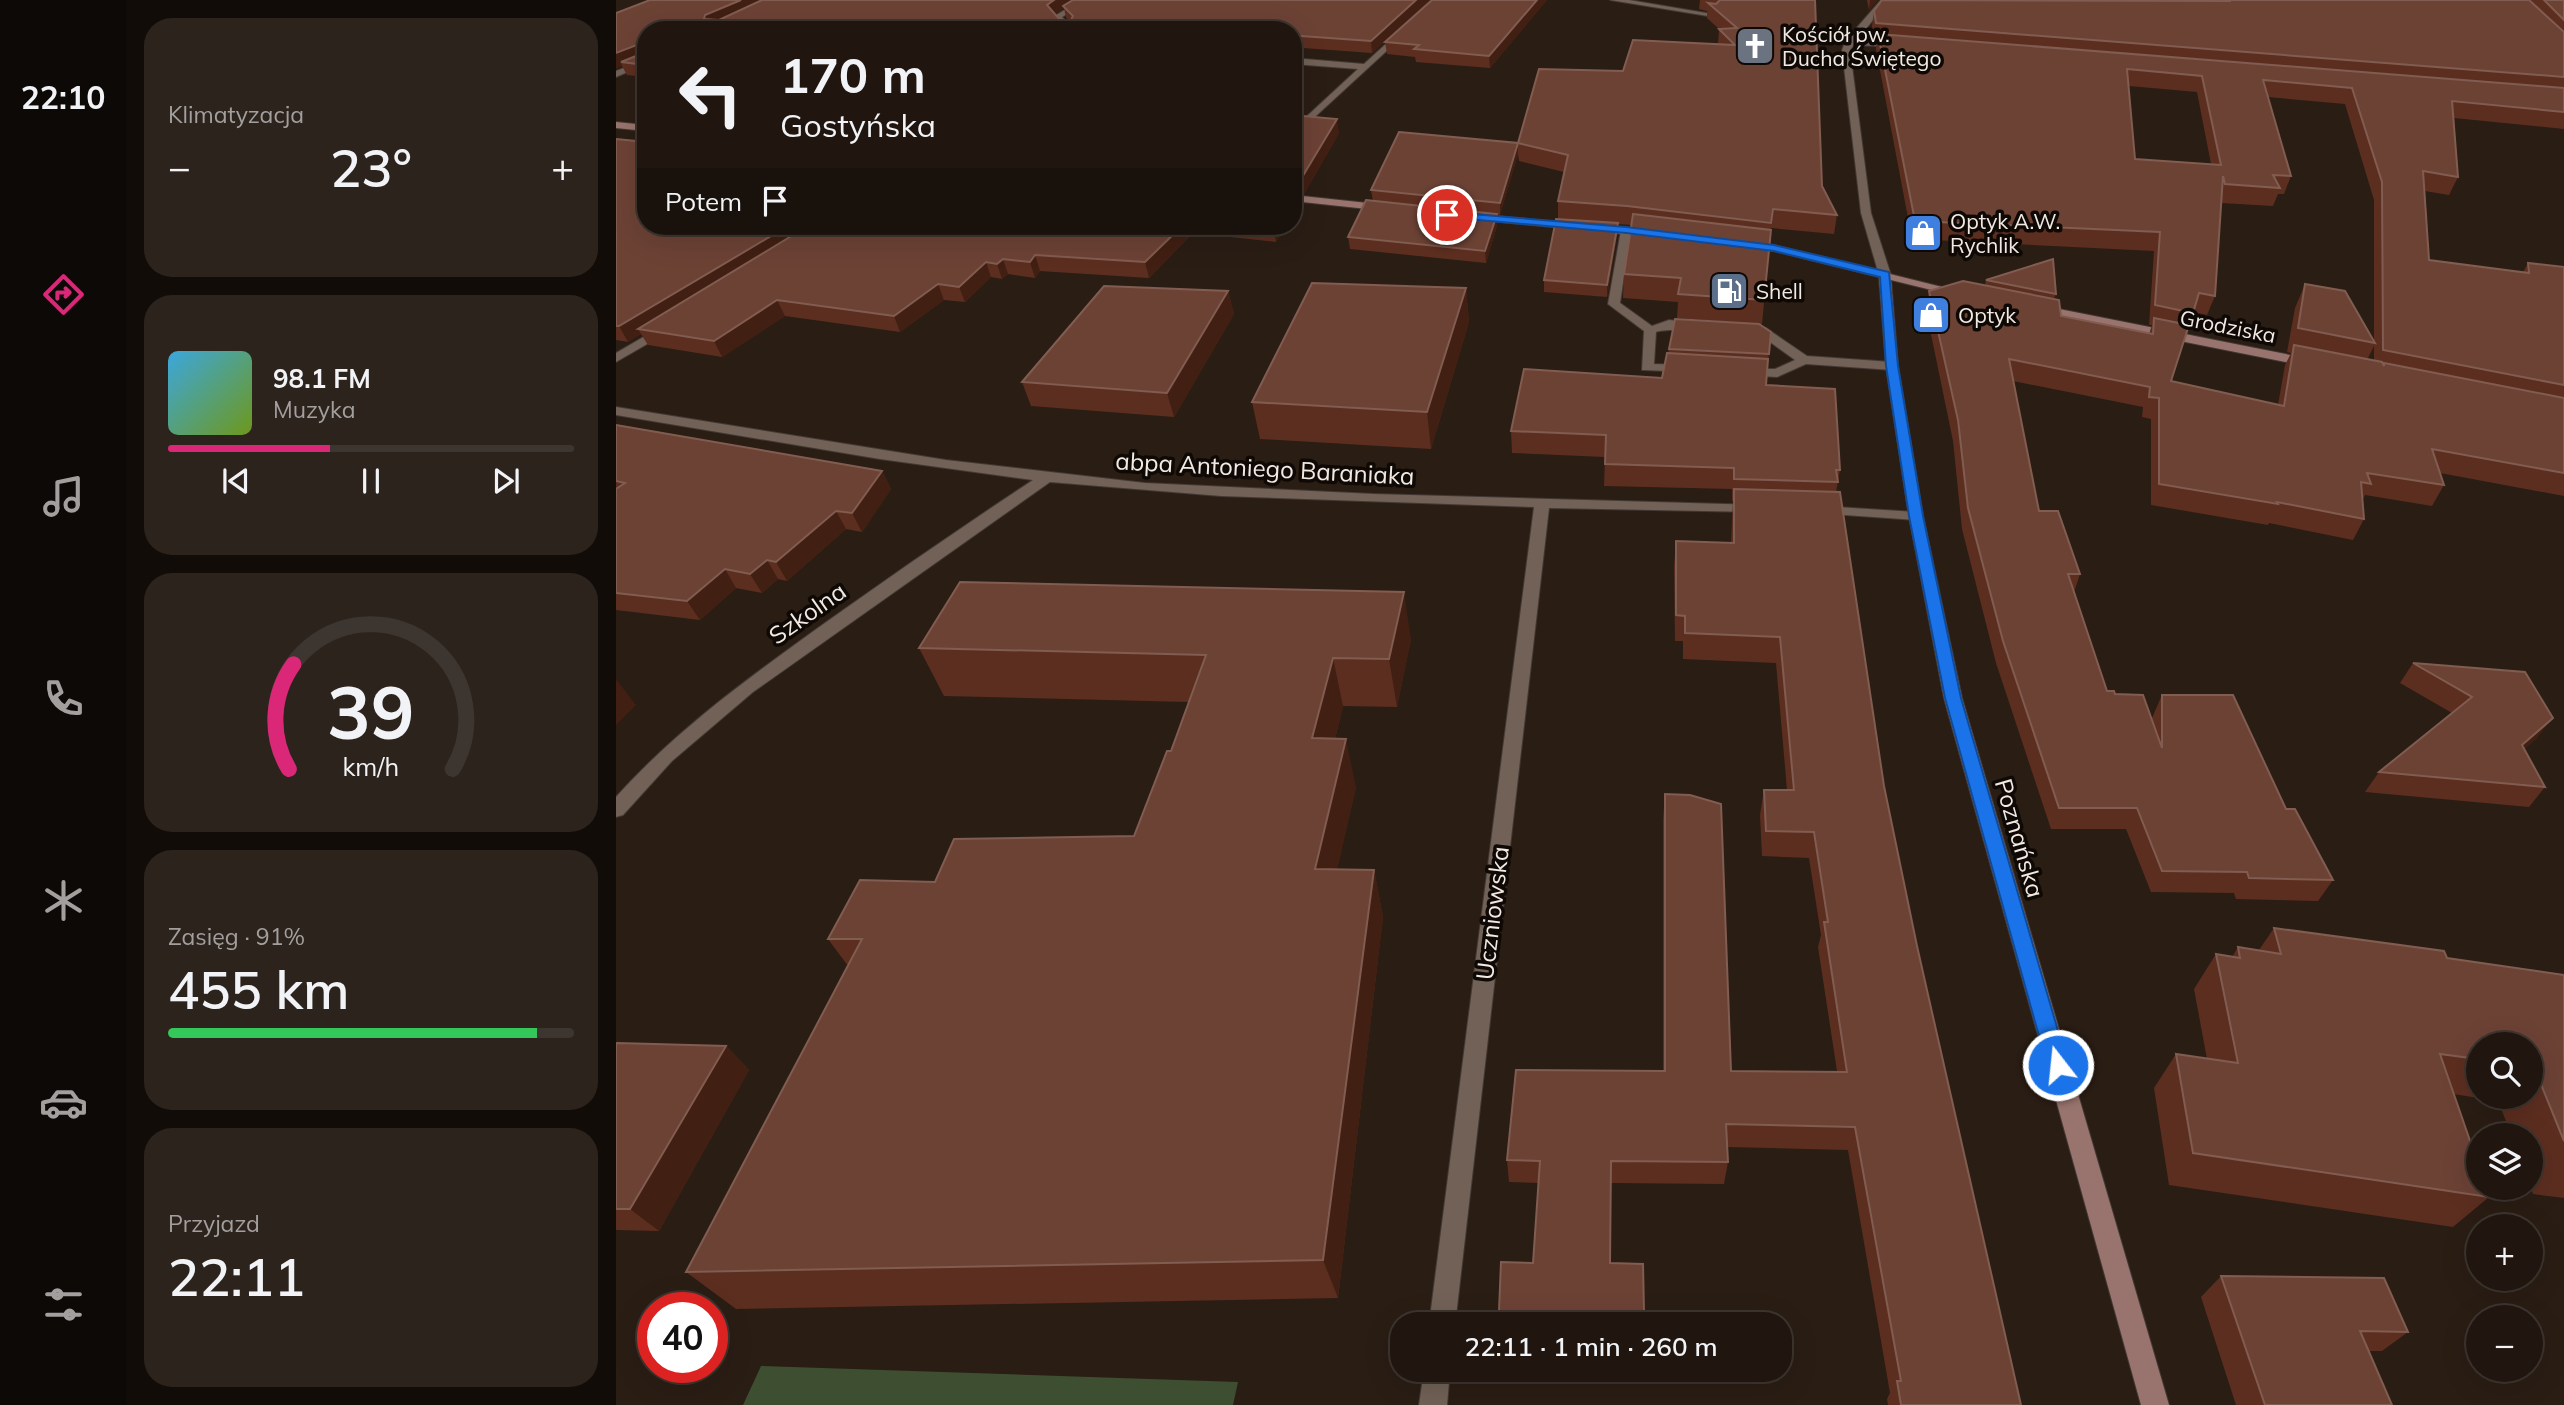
<!DOCTYPE html>
<html lang="pl">
<meta charset="utf-8">
<style>
:root{--surface:#20160f;--page:#2d231d;--text:#f1f3f6;--muted:#a29f9e;--line:#3d352f;--accent:#db2777}
body{margin:0;font-family:Mulish,sans-serif;background:var(--page);color:var(--text);height:100vh;display:flex;flex-direction:column;font-size:26px;white-space:nowrap}
*{box-sizing:border-box;margin:0}
p{font-size:23px;color:var(--muted)}
.icon{flex:none;width:38px;height:38px;fill:none;stroke:currentColor;stroke-width:2;stroke-linecap:round;stroke-linejoin:round}
.map{position:relative;flex:1;overflow:hidden}
.details{display:flex;flex-direction:column;gap:18px;padding:18px;background:#120c08;width:490px}
.details>*{flex:none}
.guide{position:absolute;left:21px;top:21px;width:665px;height:214px;border-radius:28px;box-shadow:0 7px 28px #0002,0 0 0 2px var(--line);background:#20160f;color:var(--text);overflow:hidden}
.fabs{position:absolute;left:1850px;top:1032px;display:grid;gap:14px}
.fabs a{display:grid;place-items:center;width:77px;height:77px;border-radius:50%;background:var(--surface);box-shadow:0 7px 28px #0002,0 0 0 2px var(--line);font-size:35px}
.speed{position:absolute;left:21px;top:1292px;display:flex;gap:14px;font-size:35px;font-weight:700;text-align:center}
.speed>*{display:grid;place-content:center;width:91px;height:91px;border-radius:50%;background:var(--surface);box-shadow:0 7px 28px #0002,0 0 0 2px var(--line);line-height:1}
.speed .limit{border:10px solid #d22;background:#fff;color:#111}
.pin{position:absolute;display:grid;place-items:center;width:60px;height:60px;color:#fff;margin:-30px;border:4px solid #fff;border-radius:50%;box-shadow:0 2px 7px #0007}
.me{position:absolute;width:77px;margin:-38px;rotate:344deg;stroke-linejoin:round;filter:drop-shadow(0 0 5px #0008)}
.turn{display:flex;align-items:center;gap:24px;height:147px;padding:0 28px;font-size:32px}
.turn .icon{width:91px;height:91px;stroke-width:2.5}
.turn b{display:block;font-size:49px;line-height:60px}
.then{display:flex;align-items:center;height:66px;padding:0 28px;background:#0003;gap:14px;font-size:26px}
.big{font-size:52px;font-weight:600;line-height:1.1}
.details .widget{flex:1;display:flex;flex-direction:column;justify-content:center;gap:10px;min-width:0;padding:0 24px;border-radius:28px;background:var(--page)}
.details .dial{align-items:center;gap:0}
.dial svg{height:182px;overflow:visible;fill:none;stroke:var(--line);stroke-width:7;stroke-linecap:round;text-anchor:middle}
.dial text{fill:var(--text);stroke:none}
.song{display:flex;align-items:center;gap:21px}
.cover{width:84px;height:84px;border-radius:10px;background:linear-gradient(135deg,hsl(200 70% 55%),hsl(80 70% 35%))}
.played{height:7px;border-radius:4px;background:linear-gradient(90deg,var(--accent) 40%,var(--line) 40%)}
.keys{display:flex;justify-content:space-around;direction:ltr}
.heat{display:flex;justify-content:space-between;align-items:center;font-size:38px;direction:ltr}
.charge{height:10px;border-radius:5px;background:linear-gradient(90deg,#34c759 91%,var(--line) 0)}
.trip{position:absolute;left:774px;top:1312px;width:402px;height:70px;border-radius:28px;background:var(--surface);box-shadow:0 7px 28px #0002,0 0 0 2px var(--line);font-weight:600;line-height:70px;text-align:center}
main{display:flex;flex:1;min-height:0}
.menu{display:flex;flex-direction:column;width:126px;justify-content:space-around;align-items:center;background:#0d0906;color:var(--muted)}
.menu .icon{width:49px;height:49px}
.menu .current{color:var(--accent)}
.menu b{font-size:32px;color:var(--text)}
.map>svg:first-child{display:block}
.green{fill:#3e4e31}
.lines{fill:none;stroke-linecap:round;stroke-linejoin:round}
.lane-casing{stroke:#433934;stroke-width:2}
.street-casing{stroke:#433934;stroke-width:2}
.secondary-casing{stroke:#433934;stroke-width:2}
.lane{fill:#716156;fill-rule:evenodd}
.street{fill:#716156;fill-rule:evenodd}
.secondary{fill:#99746e;fill-rule:evenodd}
.wall{fill:#5c2e20;fill-rule:evenodd}
.shaded-wall{fill:#411f12}
.building{fill:#6c4235;stroke:#815c50;stroke-width:2;fill-rule:evenodd}
.route{fill:#1a73e8;stroke:#114b97;stroke-width:2}
.labels{text-anchor:middle;dominant-baseline:central;stroke-width:7;stroke-linejoin:round;paint-order:stroke}
.far-poi-label{font-size:21px;fill:#f2e9e3;stroke:#0e0905;text-anchor:start}
.far-street-label{font-size:21px;fill:#f2e9e3;stroke:#0e0905}
.street-label{font-size:24px;fill:#f2e9e3;stroke:#0e0905}
</style>
<main>
<nav class="menu">
<b>22:10</b>
<svg class="icon current" aria-label="directions" viewBox="0 0 24 24"><path d="M12 3l9 9-9 9-9-9zM9 14v-3h6M13 9l2 2-2 2"/></svg>
<svg class="icon" aria-label="music" viewBox="0 0 24 24"><path d="M9 18V5l10-2v13"/><circle cx="6" cy="18" r="3"/><circle cx="16" cy="16" r="3"/></svg>
<svg class="icon" aria-label="phone" viewBox="0 0 24 24"><path d="M5 4h4l2 5-3 2q2 4 5 5l2-3 5 2v4C11 20 4 13 5 4z"/></svg>
<svg class="icon" aria-label="climate" viewBox="0 0 24 24"><path d="M12 3v18M4 7l16 10M4 17L20 7"/></svg>
<svg class="icon" aria-label="car" viewBox="0 0 24 24"><path d="M5 17H2v-5l4-1 3-4h7l3 4 3 1v5h-3M9 17h6M6 11h13"/><circle cx="7" cy="17" r="2"/><circle cx="17" cy="17" r="2"/></svg>
<svg class="icon" aria-label="filters" viewBox="0 0 24 24"><path d="M4 7h16M4 17h16"/><circle cx="9" cy="7" r="2"/><circle cx="15" cy="17" r="2"/></svg>
</nav>
<section class="details">
<div class="widget"><p>Klimatyzacja</p>
<div class="heat"><a>−</a><b class="big">23°</b><a>+</a></div>
</div>
<div class="widget">
<div class="song"><i class="cover"></i><div><b>98.1 FM</b><p>Muzyka</p></div></div>
<div class="played"></div>
<div class="keys"><svg class="icon" aria-label="previous" viewBox="0 0 24 24"><path d="M18 5L8 12l10 7zM5 5v14"/></svg><svg class="icon" aria-label="pause" viewBox="0 0 24 24"><path d="M8 5v14M16 5v14"/></svg><svg class="icon" aria-label="next" viewBox="0 0 24 24"><path d="M6 5l10 7-10 7zM19 5v14"/></svg></div>
</div>
<div class="widget dial"><svg viewBox="0 0 100 80">
<path d="M14 69A42 42 0 1 1 86 69"/>
<path d="M14 69A42 42 0 0 1 16 23" stroke="#db2777"/>
<text x="50" y="56" font-size="32" font-weight="700">39</text>
<text x="50" y="72" font-size="11">km/h</text>
</svg></div>
<div class="widget"><p>Zasięg · 91%</p><b class="big">455 km</b><div class="charge"></div></div>
<div class="widget"><p>Przyjazd</p><b class="big">22:11</b></div>
</section>
<div class="map">
<svg width="1948" height="1405" viewBox="0 0 1948 1405">
<rect width="100%" height="100%" fill="#2a1d14"/>
<!-- green -->
<path class="green" d="M145 1366 622 1382 617 1405H127Z"/>
<g class="lines">
<!-- lane casing -->
<g class="lane-casing">
<g id="lane">
<path d="M994 0H1013L1102 15 1098 17Z"/>
<path d="M1010 227 1015 230 1004 303 1036 326 1053 320 1083 323 1085 326C1076 332 1054 328 1040 332L1038 364 1071 365 1077 369 1076 372 1026 370 1028 331 992 304 1005 230Z"/>
<path d="M1134 326 1150 328 1191 356 1276 362 1282 366 1276 370 1190 364 1161 377 1125 375V369H1159L1179 360 1143 334 1130 333V327Z"/>
</g>
</g>
<!-- street casing -->
<g class="street-casing">
<g id="street">
<path d="M465 0H475L446 17 458 30H449L437 17Z"/>
<path d="M818 0H826L677 137V129L742 69 677 64V58L748 64Z"/>
<path d="M1265 0H1273L1241 40 1286 45 1282 47 1238 45 1234 50 1255 213 1275 275 1269 278 1263 275 1245 213 1226 50 1230 40Z"/>
<path d="M30 59V64L0 77V71Z"/>
<path d="M48 325 52 326V332L0 362V353Z"/>
<path d="M0 407 330 460 529 483 758 494 1144 505 1146 508 1139 512 933 508 839 1325H813L918 507 605 496 434 482 137 692 56 761 7 815 0 817V797C63 727 139 673 216 618 282 571 349 525 417 480L264 459 0 415Z"/>
<path d="M1205 506 1300 512 1307 516 1300 520 1200 513 1198 510 1200 507Z"/>
<path d="M808 1370H834L831 1405H803Z"/>
</g>
</g>
<!-- secondary casing -->
<g class="secondary-casing">
<g id="secondary">
<path d="M0 122 30 125V131L0 128Z"/>
<path d="M677 195 770 205 775 208 770 211 677 201Z"/>
<path d="M857 214 1039 231 1044 234 1039 237 853 219V215Z"/>
<path d="M1129 242 1158 245 1350 293 1344 297 1275 280 1282 366 1307 516 1346 698 1553 1405H1525L1328 698 1293 516 1270 366 1263 277 1158 251 1125 247V243Z"/>
<path d="M1423 305 1694 359 1700 363 1694 367 1419 312 1417 309Z"/>
</g>
</g>
<!-- lane -->
<use href="#lane" class="lane"/>
<!-- street -->
<use href="#street" class="street"/>
<!-- secondary -->
<use href="#secondary" class="secondary"/>
</g>
<!-- wall -->
<g class="wall">
<path d="M34 0H814L756 53 687 48 30 30V77L11 75 6 66 0 68V13ZM448 8 450 18 453 20H444L439 14Z"/>
<path d="M931 0 874 68 800 62 799 57 771 54 769 42Z"/>
<path d="M1084 0H1199L1206 186 1221 215 1218 234 1155 228 1146 324 1061 318 1062 302 1007 298 1008 274 1016 225 1002 224 1001 235 991 297 928 292V280L942 219V201L948 172 903 161 902 154 884 215 881 214V226L870 263 734 249 732 237 757 201 755 190 902 143 1007 71 1102 44 1103 29 1091 18V11L1083 9Z"/>
<path d="M1251 0H1262L1253 10Z"/>
<path d="M1609 0H1948V129L1838 118 1842 177 1833 195 1809 191 1813 260 1907 272 1912 263 1948 267V496L1824 473 1828 485 1816 506 1749 495 1746 501 1748 519 1737 540 1653 523 1652 525 1535 505V419L1526 417 1527 407 1397 381 1423 511 1464 574 1458 592 1491 691 1499 694 1536 718 1546 695 1670 809 1717 880 1702 901 1620 899 1618 893 1535 892 1510 829H1435L1380 663 1346 529 1337 441 1310 310 1313 291 1369 285 1370 280 1440 294 1438 299 1445 316 1533 334 1536 325H1533L1538 251 1296 239 1260 49 1261 39H1258L1256 26 1258 11ZM1513 86 1581 92 1595 164 1519 159ZM1652 97 1729 104 1758 200V341L1689 284 1679 308 1671 352 1675 353 1669 365 1662 405 1555 381 1577 312 1591 315 1599 296 1605 203 1657 206 1662 194H1668L1675 176ZM1758 346V361L1751 360Z"/>
<path d="M677 124 723 133 688 194 680 193 681 204 677 211Z"/>
<path d="M0 139 30 226H669L660 242 577 233 533 278 424 271 419 278 392 274 386 279 375 277 349 302 328 300 284 332 169 316 106 357 32 345 25 334 12 342 0 340Z"/>
<path d="M850 288 853 322 815 449 644 439 636 402Z"/>
<path d="M612 291 618 314 558 417 415 406 406 382Z"/>
<path d="M1155 332 1150 385 1224 470 1220 492 1268 786 1301 946 1405 1405H1272L1271 1399 1274 1393 1232 1150 1111 1147 1112 1162 1108 1184 995 1183 994 1263 1028 1311 1026 1325H885L883 1311 917 1263 922 1183 893 1182 891 1160 1047 1071V819L1049 794 1115 1071H1221L1202 947 1205 935 1193 858 1146 856 1144 815 1148 790H1171L1160 663 1067 659V641H1059L1058 567 1060 541 1115 543 1117 501H1116V489L988 486 989 457 896 453 895 431 1046 378 1052 354 1053 349Z"/>
<path d="M0 425 266 471 275 489 246 532 230 529 171 581 162 579 146 593 120 588 84 620 0 610Z"/>
<path d="M795 639 781 707 727 706 719 739 740 787 721 869 758 870 767 917 722 1298 120 1309 70 1272 232 966 212 939 518 836 555 751 573 702 328 696 303 648Z"/>
<path d="M1797 663 1909 672 1921 738 1908 749 1929 787 1913 807 1749 792 1763 772 1836 713 1784 683Z"/>
<path d="M1658 928 1831 958 1948 975V1198L1917 1194 1914 1186V1136H1896L1882 1101 1837 1094 1873 1197 1837 1227 1553 1185 1538 1088 1560 1054 1591 1059 1578 989 1600 954 1616 957 1622 947 1643 950ZM1862 1045H1914V1097H1862Z"/>
<path d="M0 1045 110 1046 133 1070 43 1231 0 1230Z"/>
<path d="M1605 1276 1792 1332 1766 1351H1753L1776 1405H1620L1585 1297Z"/>
</g>
<!-- shaded-wall -->
<g class="shaded-wall">
<path d="M125 0H156L95 28 88 19 89 15Z"/>
<path d="M438 0H460L447 6 448 8 434 17 431 5Z"/>
<path d="M800 0H814L756 53 755 41Z"/>
<path d="M921 0H931L874 68 873 56Z"/>
<path d="M1254 0H1262L1253 10Z"/>
<path d="M685 36 687 48 677 55V41Z"/>
<path d="M23 44 29 57 5 62 6 66 0 68V53Z"/>
<path d="M721 119 723 133 688 194 685 179Z"/>
<path d="M902 143V154L884 215V203Z"/>
<path d="M679 190 681 204 677 211V193Z"/>
<path d="M881 214V226L870 263 869 251Z"/>
<path d="M1002 223 1001 235 991 297V285Z"/>
<path d="M172 226H203L22 329 25 334 12 342 3 326Z"/>
<path d="M566 226H576L577 233 533 278 529 262Z"/>
<path d="M657 226H669L660 242 657 227Z"/>
<path d="M419 255 424 271 419 278 414 262Z"/>
<path d="M387 259 392 274 386 279 381 264Z"/>
<path d="M370 262 375 277 349 302 343 287Z"/>
<path d="M322 284 328 300 284 332 278 316Z"/>
<path d="M850 288 853 322 815 449 811 412Z"/>
<path d="M612 291 618 314 558 417 551 393Z"/>
<path d="M161 300 169 316 106 357 98 341Z"/>
<path d="M266 471 275 489 246 532 236 513Z"/>
<path d="M220 511 230 529 171 581 160 562Z"/>
<path d="M151 560 162 579 146 593 134 574Z"/>
<path d="M109 569 120 588 84 620 71 601Z"/>
<path d="M788 592 795 639 781 707 773 659Z"/>
<path d="M717 658 727 706 707 786 696 738Z"/>
<path d="M0 679 20 705 0 725Z"/>
<path d="M1937 718 1921 738 1890 765 1906 745Z"/>
<path d="M730 739 740 787 711 915 699 869Z"/>
<path d="M758 870 767 917 722 1298 707 1260Z"/>
<path d="M110 1046 133 1070 43 1231 14 1209Z"/>
</g>
<!-- building -->
<g class="building">
<path d="M34 0H125L89 15 88 19 103 20 146 0H438L431 5 444 20H455L457 16 447 6 457 0H800L755 41 685 36 677 41V30H30V65L5 62 25 54 26 46 23 44 0 53V13Z"/>
<path d="M816 0H921L873 56 798 49 803 45 769 42Z"/>
<path d="M1104 0H1199L1206 186 1221 215 1157 209 1155 223 1011 206 942 201 952 155 902 143 923 69 1007 71 1017 40 1119 45 1103 29 1121 28 1092 3 1100 4Z"/>
<path d="M1266 0 1614 1V0H1913L1948 32V77L1260 23 1258 11Z"/>
<path d="M1928 0H1948V20Z"/>
<path d="M1262 34 1948 88V112L1836 101 1842 177 1807 171 1813 260 1913 273 1912 263 1948 267V385L1767 350 1766 182 1736 88 1647 80 1675 176 1657 175 1664 188 1609 184 1607 176 1599 296 1583 293 1577 313 1539 305 1544 232 1299 221ZM1511 69 1586 76 1605 165 1519 159Z"/>
<path d="M687 116 721 119 685 179H677V124Z"/>
<path d="M783 132 902 143 884 203 755 190Z"/>
<path d="M0 139 30 142V226H172L3 326H0Z"/>
<path d="M750 200 881 214 869 251 732 237Z"/>
<path d="M1017 214 1155 230 1148 300 1062 294 1065 278 1008 274Z"/>
<path d="M940 219 1002 223 991 285 928 280Z"/>
<path d="M192 226H566L529 262 419 255 414 262 387 259 381 264 370 262 343 287 322 284 278 316 161 300 98 341 22 329Z"/>
<path d="M1437 259 1440 294 1370 280Z"/>
<path d="M1347 281 1443 300 1445 316 1537 334 1538 318 1573 325 1555 381 1668 406 1678 345 1766 362 1768 366V363L1948 398V473L1816 449 1828 485 1751 473 1755 484 1745 482 1748 519 1661 502 1662 504 1543 484V398L1533 397 1534 387 1393 359 1423 511H1442L1464 574H1452L1491 691H1498L1499 694 1527 695 1546 748V695H1617L1670 809H1679L1717 880 1633 878 1631 872 1546 871 1521 808H1443L1387 641 1352 508 1342 420 1313 291Z"/>
<path d="M696 283 850 288 811 412 636 402Z"/>
<path d="M1689 284 1729 291 1759 343 1682 328Z"/>
<path d="M488 286 612 291 551 393 406 382Z"/>
<path d="M1059 319 1143 324 1155 332 1153 354 1053 349Z"/>
<path d="M1051 353 1152 359 1150 385 1219 389 1224 470H1220L1222 482 1118 479V468L989 464 990 435 895 431 908 369 1046 378Z"/>
<path d="M0 425 266 471 236 513 220 511 160 562 151 560 134 574 109 569 71 601 0 593V489L9 483 0 481Z"/>
<path d="M1118 489 1224 492 1268 786 1301 946 1405 1405H1285L1281 1381H1285L1239 1127 1110 1124 1112 1162 995 1161 994 1263 1027 1264 1028 1311H883L885 1262 917 1263 924 1161 891 1160 900 1070 1049 1071V794L1074 795 1105 804 1115 1071 1231 1072 1208 922H1212L1198 832 1150 831 1148 790H1178L1164 637 1069 633V616L1060 615V541L1118 543Z"/>
<path d="M344 582 788 592 773 659 717 658 696 738 730 739 699 869 758 870 707 1260 70 1272 246 939H212L244 880 319 882 338 839 518 836 551 751H555L590 655 303 648Z"/>
<path d="M1797 663 1909 672 1937 718 1906 745 1929 787 1763 772 1856 697Z"/>
<path d="M1658 928 1828 951 1831 958 1948 975V1141L1918 1067H1914V1045H1862V1059L1824 1054 1862 1164V1188H1870L1873 1197 1577 1153 1560 1054 1622 1063 1600 954 1624 958 1622 947 1665 954Z"/>
<path d="M1 1043 110 1046 14 1209H0V1045Z"/>
<path d="M1605 1276 1768 1278 1792 1332 1744 1331 1776 1405H1649Z"/>
</g>
<!-- route -->
<path class="route" d="M831 212 1010 227 1158 245 1273 272 1282 366 1307 516 1345 698 1452 1065 1449 1071 1442 1074 1434 1071 1431 1065 1329 698 1293 516 1270 366 1264 277 1158 251 1010 233 828 217 826 215Z"/>
<!-- icons -->
<defs>
<g id="church-square" transform="scale(2.0125)"><rect x="-9" y="-9" width="18" height="18" rx="4" fill="#6b7280" stroke="#0e0905"/><path d="M-1.2-6h2.4v3.5h3.3v2.4h-3.3V6h-2.4V-.1h-3.3v-2.4h3.3Z" fill="#fff"/></g>
<g id="shop-square" transform="scale(2.0125)"><rect x="-9" y="-9" width="18" height="18" rx="4" fill="#3f7fe0" stroke="#0e0905"/><path d="M-5-2.5h2.3a2.7 3.5 0 0 1 5.4 0H5L5.5 6h-11ZM-1.5-2.5h3a1.5 2.3 0 0 0-3 0Z" fill="#fff"/></g>
<g id="fuel-square" transform="scale(2.0125)"><rect x="-9" y="-9" width="18" height="18" rx="4" fill="#5c6f8a" stroke="#0e0905"/><path d="M-5.5-6h7V0h2V4h1.3V-2.5L3-4.5l.8-.8L6-3V5H2.5V1h-1V6h-7ZM-4.2-4.7v3.2H.2V-4.7Z" fill="#fff"/></g>
</defs>
<g fill-rule="evenodd">
<use href="#church-square" x="1139" y="46"/>
<use href="#shop-square" x="1307" y="233"/>
<use href="#fuel-square" x="1113" y="291"/>
<use href="#shop-square" x="1315" y="315"/>
</g>
<g class="labels">
<!-- far-poi labels -->
<g class="far-poi-label">
<text x="1166" y="34">Kościół pw.<tspan x="1166" dy="24">Ducha Świętego</tspan></text>
<text x="1334" y="221">Optyk A.W.<tspan x="1334" dy="24">Rychlik</tspan></text>
<text x="1140" y="291">Shell</text>
<text x="1342" y="315">Optyk</text>
</g>
<!-- far-street labels -->
<g class="far-street-label">
<text transform="translate(1612 326) rotate(11)">Grodziska</text>
</g>
<!-- street labels -->
<g class="street-label">
<text transform="translate(649 468) rotate(3)">abpa Antoniego Baraniaka</text>
<text transform="translate(191 613) rotate(-35)">Szkolna</text>
<text transform="translate(1404 838) rotate(74)">Poznańska</text>
<text transform="translate(876 913) rotate(-83)">Uczniowska</text>
</g>
</g>
</svg>
<div class="fabs">
<a><svg class="icon" aria-label="search" viewBox="0 0 24 24"><circle cx="10" cy="10" r="6"/><path d="M15 15l6 6"/></svg></a>
<a><svg class="icon" aria-label="layers" viewBox="0 0 24 24"><path d="M12 4l9 5-9 5-9-5zM3 14l9 5 9-5"/></svg></a>
<a>+</a>
<a>−</a>
</div>
<div class="speed"><div class="limit">40</div></div>
<div class="pin" style="left:831px;top:215px;background:#d93025"><svg class="icon" aria-label="arrive" viewBox="0 0 24 24"><path d="M6 21V4h12l-3 4 3 4H6"/></svg></div>
<svg class="me" style="left:1442px;top:1065px" viewBox="-20 -20 40 40"><circle r="17" fill="#1a73e8" stroke="#fff" stroke-width="3"/><path d="M0-11L8 9 0 5-8 9z" fill="#fff"/></svg>
<div class="trip">22:11 · 1 min · 260 m</div>
<div class="guide">
<div class="turn"><svg class="icon" aria-label="left" viewBox="0 0 24 24"><path d="M17 20v-9H6M10 6l-5 5 5 5"/></svg><div><b>170 m</b>Gostyńska</div></div>
<div class="then">Potem<svg class="icon" aria-label="arrive" viewBox="0 0 24 24"><path d="M6 21V4h12l-3 4 3 4H6"/></svg></div>
</div>
</div>
</main>
